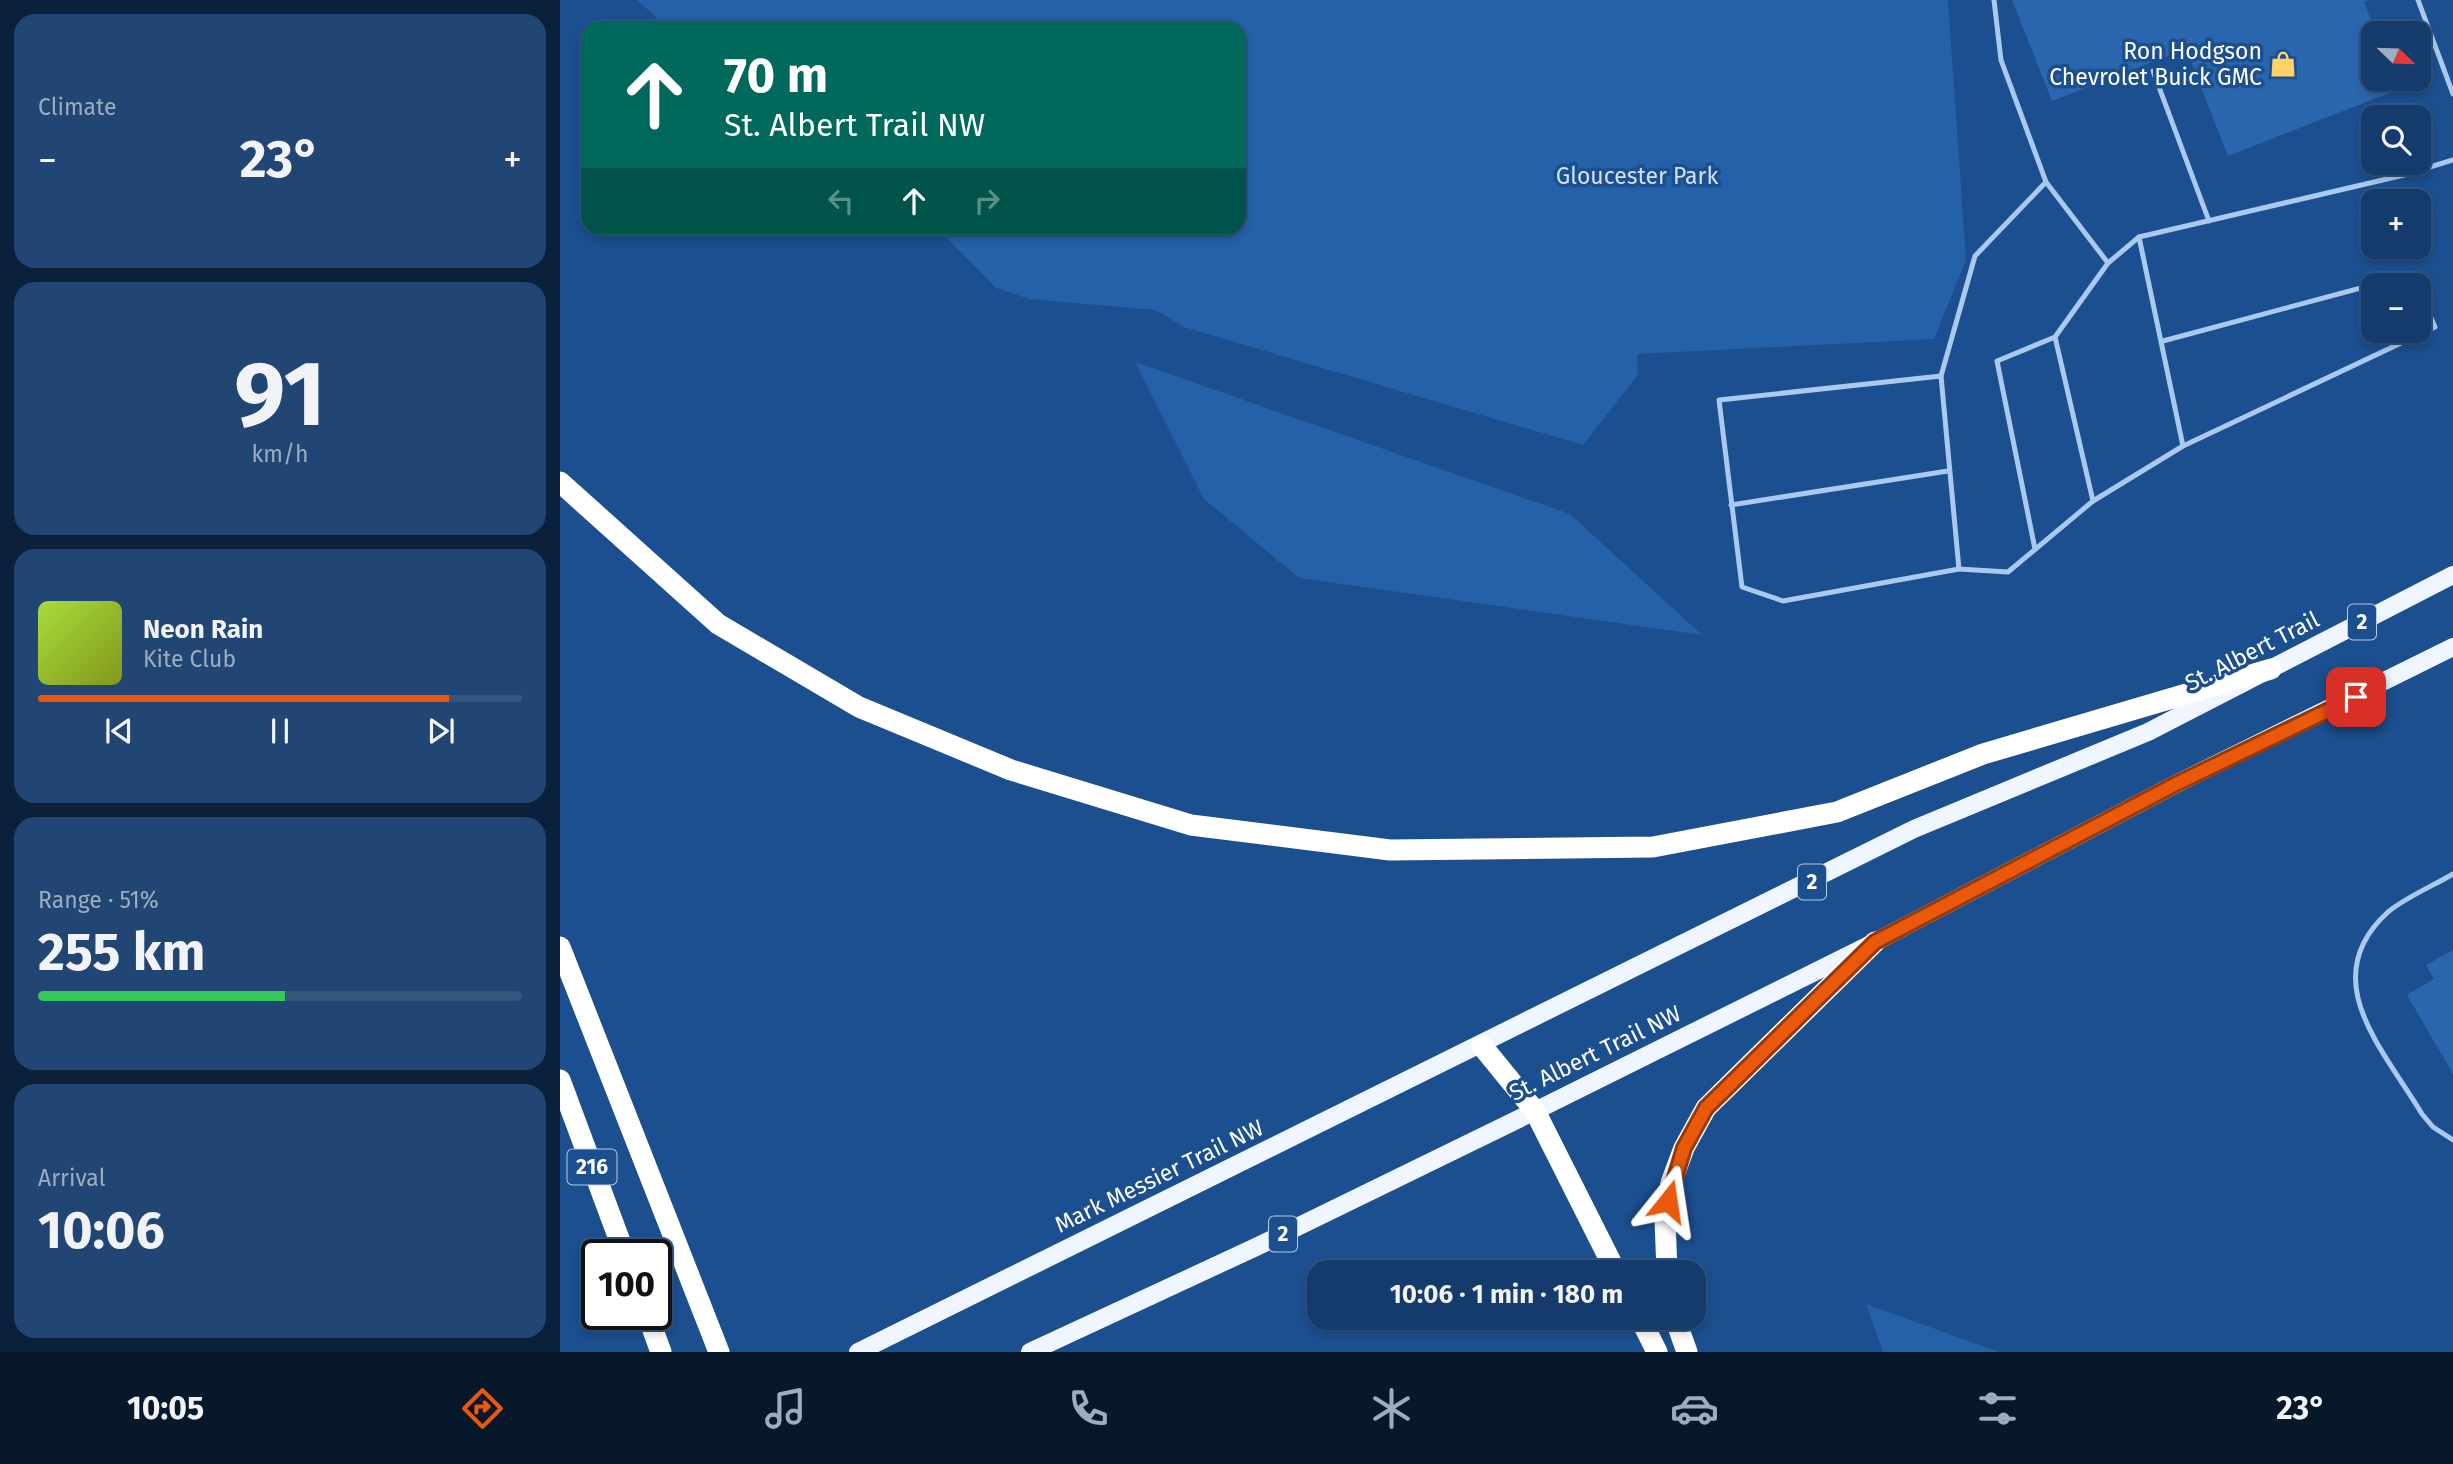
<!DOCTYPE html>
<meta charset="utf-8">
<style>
:root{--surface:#143b6b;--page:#214673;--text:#f1f3f6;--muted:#9dadc1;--line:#33557e;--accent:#ea580c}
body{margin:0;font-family:"Fira Sans",sans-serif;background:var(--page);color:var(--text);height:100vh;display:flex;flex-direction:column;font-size:26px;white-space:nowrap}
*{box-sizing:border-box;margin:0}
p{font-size:23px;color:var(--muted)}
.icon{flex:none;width:38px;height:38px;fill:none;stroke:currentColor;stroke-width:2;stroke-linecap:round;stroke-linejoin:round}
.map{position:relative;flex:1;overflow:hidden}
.panel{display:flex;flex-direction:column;gap:14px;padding:14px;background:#0b203b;width:560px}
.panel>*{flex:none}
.top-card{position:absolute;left:21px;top:21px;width:665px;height:214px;border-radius:21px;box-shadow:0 4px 10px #0003,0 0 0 2px var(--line);background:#00695c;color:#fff;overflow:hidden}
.needle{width:46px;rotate:113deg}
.tools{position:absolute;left:1801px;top:21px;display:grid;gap:14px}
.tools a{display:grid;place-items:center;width:70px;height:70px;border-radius:14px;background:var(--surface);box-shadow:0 4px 10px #0003,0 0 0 2px var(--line);font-size:35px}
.speed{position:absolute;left:21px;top:1239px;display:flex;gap:14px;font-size:35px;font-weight:700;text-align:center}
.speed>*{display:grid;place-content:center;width:91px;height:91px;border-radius:50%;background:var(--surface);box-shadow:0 4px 10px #0003,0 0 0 2px var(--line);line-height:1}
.speed .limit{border:4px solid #111;border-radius:10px;background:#fff;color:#111}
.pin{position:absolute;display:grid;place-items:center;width:60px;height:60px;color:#fff;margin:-30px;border-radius:14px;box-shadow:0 4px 10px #0006}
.me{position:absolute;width:77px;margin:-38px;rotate:15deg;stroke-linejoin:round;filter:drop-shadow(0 0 5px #0008)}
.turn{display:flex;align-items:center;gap:24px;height:147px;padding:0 28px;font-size:32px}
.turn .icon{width:91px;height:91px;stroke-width:2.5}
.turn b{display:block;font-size:49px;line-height:60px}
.lanes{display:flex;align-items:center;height:66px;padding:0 28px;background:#0003;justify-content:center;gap:35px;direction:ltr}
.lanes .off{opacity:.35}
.big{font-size:52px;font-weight:700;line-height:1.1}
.panel .card{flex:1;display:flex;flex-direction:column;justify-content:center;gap:10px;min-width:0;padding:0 24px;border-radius:21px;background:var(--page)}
.panel .dial{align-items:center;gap:0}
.dial b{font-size:91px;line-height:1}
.song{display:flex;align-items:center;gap:21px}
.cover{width:84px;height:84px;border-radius:10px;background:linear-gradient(135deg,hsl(80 70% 55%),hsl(70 70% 35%))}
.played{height:7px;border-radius:4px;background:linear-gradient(90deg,var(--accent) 85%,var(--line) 85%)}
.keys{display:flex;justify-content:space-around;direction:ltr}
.heat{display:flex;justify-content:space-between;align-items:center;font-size:38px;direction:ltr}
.charge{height:10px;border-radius:5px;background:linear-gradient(90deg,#34c759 51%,var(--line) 0)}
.trip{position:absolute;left:747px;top:1260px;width:399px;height:70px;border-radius:21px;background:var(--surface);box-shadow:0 4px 10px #0003,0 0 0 2px var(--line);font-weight:700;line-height:70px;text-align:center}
.tab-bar{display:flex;height:112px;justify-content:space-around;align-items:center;background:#08182b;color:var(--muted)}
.tab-bar .icon{width:49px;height:49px}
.tab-bar .current{color:var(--accent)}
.tab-bar b{font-size:32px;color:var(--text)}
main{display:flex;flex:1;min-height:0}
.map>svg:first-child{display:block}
.green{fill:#2461a8}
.building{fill:#2a66ad}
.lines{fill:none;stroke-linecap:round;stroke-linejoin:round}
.service{stroke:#a9c9ee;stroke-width:5}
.primary{stroke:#f0f6ff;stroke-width:18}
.motorway{stroke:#fff;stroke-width:21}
.route-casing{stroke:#983908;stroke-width:18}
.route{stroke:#ea580c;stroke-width:12}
.labels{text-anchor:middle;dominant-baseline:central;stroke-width:7;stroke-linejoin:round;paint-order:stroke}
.shield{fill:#1b4f8f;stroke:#bbcadd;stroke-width:2}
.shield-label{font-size:21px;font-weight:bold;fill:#fff}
.poi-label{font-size:23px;fill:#fff;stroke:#1b4f8f;text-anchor:end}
.park-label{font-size:23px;fill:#cfe3fa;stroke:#1b4f8f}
.street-label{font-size:23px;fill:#fff;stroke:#1b4f8f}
</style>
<main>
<section class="panel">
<div class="card"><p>Climate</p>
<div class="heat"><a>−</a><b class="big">23°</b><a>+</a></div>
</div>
<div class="card dial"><b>91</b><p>km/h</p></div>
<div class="card">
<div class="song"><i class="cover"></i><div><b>Neon Rain</b><p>Kite Club</p></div></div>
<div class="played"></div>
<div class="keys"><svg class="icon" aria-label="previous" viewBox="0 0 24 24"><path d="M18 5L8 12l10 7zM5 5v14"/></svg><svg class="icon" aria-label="pause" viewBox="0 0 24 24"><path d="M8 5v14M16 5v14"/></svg><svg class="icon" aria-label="next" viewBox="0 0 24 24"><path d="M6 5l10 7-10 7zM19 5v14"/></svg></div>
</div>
<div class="card"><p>Range · 51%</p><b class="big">255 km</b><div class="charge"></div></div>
<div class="card"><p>Arrival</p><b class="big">10:06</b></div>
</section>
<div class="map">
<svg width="1893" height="1352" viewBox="0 0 1893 1352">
<rect width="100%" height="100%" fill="#1b4f8f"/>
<!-- green -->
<g class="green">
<path d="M77 0H1388L1406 260 1374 339 1077 354 1078 375 1023 445 624 327 595 310 469 299 436 288 377 228H679V28H108Z"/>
<path d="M575 362 1010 514 1142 635 739 578 644 499Z"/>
<path d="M1306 1304 1439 1352H1323Z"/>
</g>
<!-- building -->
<g class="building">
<path d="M1452 0H1810L1804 2 1816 33H1813V79H1833L1837 90 1668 156 1626 49 1492 101Z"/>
<path d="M1893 950V1074L1847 995 1874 979 1866 965Z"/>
</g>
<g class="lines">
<!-- service -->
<g class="service">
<path d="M1434 0 1441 60 1486 182 1548 263"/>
<path d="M1858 0 1893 94"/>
<path d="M1593 71 1649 221"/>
<path d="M1858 288 1875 327 1623 446 1579 237 1844 175 1893 160"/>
<path d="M1495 337 1533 501"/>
<path d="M1603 341 1853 274 1858 285"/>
<path d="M1381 376 1415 256 1486 182"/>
<path d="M1171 505 1388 471"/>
<path d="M1475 549 1437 361 1495 337 1548 263 1579 237"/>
<path d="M1399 569 1381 376 1159 400 1182 587 1223 601 1399 569 1448 572 1533 501 1623 446"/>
<path d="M1893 874C1873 886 1846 897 1828 912 1754 979 1824 1050 1862 1114L1873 1127 1893 1140"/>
</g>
<!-- primary -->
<g class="primary">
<path d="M298 1352 1354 829 1588 732 1893 575"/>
<path d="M470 1352 696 1247 975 1111 1315 942 1616 784 1893 647"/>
</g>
<!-- motorway -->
<g class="motorway">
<path d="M0 482 158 624 299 707 451 770 631 825 830 850 1093 847 1277 812 1423 754 1711 669"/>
<path d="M0 947 159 1352"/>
<path d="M922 1046 975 1111 1056 1272"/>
<path d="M0 1080 65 1255"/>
<path d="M1107 1272 1105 1219 1111 1183 1124 1148 1146 1108 1315 942"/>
<path d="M87 1314 101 1352"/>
<path d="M1080 1318 1097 1352"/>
<path d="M1115 1318 1127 1352"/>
</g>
</g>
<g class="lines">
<!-- route casing -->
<g class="route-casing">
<path id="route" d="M1108 1201 1124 1148 1146 1108 1315 942 1616 784 1796 697"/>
</g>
<!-- route -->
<use href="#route" class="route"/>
</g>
<!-- icons -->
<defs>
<g id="shop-bare" transform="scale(2.1)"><path d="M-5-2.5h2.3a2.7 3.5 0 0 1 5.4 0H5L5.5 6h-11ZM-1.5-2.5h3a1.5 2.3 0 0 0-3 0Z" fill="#ffd166" stroke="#1b4f8f" stroke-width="2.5" paint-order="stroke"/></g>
</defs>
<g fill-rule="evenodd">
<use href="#shop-bare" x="1723" y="64"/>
</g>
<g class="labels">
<!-- shield labels -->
<g class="shield">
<rect x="1788" y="604.5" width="28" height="35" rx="5"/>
<rect x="1238" y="864.5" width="28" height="35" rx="5"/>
<rect x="7.5" y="1149.5" width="49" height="35" rx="5"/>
<rect x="709" y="1216.5" width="28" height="35" rx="5"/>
</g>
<g class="shield-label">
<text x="1802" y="622">2</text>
<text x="1252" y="882">2</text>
<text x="32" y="1167">216</text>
<text x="723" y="1234">2</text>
</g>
<!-- poi labels -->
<g class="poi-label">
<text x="1702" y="51">Ron Hodgson<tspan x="1702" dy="26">Chevrolet Buick GMC</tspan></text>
</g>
<!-- park labels -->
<g class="park-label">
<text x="1077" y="176">Gloucester Park</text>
</g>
<!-- street labels -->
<g class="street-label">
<text transform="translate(1692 651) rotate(-27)">St. Albert Trail</text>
<text transform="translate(1035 1053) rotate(-26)">St. Albert Trail NW</text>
<text transform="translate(599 1176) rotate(-26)">Mark Messier Trail NW</text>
</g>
</g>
</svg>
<div class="tools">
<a><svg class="needle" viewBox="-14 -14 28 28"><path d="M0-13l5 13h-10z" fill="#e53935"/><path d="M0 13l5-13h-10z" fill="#9dadc1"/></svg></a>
<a><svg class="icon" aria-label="search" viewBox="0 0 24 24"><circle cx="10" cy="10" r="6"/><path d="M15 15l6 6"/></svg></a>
<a>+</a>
<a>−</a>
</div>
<div class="speed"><div class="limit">100</div></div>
<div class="pin" style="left:1796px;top:697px;background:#d93025"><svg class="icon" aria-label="arrive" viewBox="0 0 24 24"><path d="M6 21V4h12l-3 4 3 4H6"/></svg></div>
<svg class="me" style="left:1108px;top:1201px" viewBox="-20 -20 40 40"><path d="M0-17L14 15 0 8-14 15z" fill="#ea580c" stroke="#fff" stroke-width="4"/></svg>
<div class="trip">10:06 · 1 min · 180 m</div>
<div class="top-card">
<div class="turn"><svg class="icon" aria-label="ahead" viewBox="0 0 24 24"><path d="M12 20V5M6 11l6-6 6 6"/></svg><div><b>70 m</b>St. Albert Trail NW</div></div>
<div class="lanes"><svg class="icon off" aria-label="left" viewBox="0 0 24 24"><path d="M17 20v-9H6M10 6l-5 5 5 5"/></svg><svg class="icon" aria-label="ahead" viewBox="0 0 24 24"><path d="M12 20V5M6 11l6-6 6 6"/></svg><svg class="icon off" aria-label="right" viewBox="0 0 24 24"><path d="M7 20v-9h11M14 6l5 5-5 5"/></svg></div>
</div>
</div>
</main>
<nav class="tab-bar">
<b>10:05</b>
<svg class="icon current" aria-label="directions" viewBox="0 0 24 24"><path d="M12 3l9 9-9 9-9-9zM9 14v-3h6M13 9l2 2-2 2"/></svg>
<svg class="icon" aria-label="music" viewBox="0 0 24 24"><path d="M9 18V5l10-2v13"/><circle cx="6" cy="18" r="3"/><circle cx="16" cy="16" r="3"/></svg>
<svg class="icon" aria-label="phone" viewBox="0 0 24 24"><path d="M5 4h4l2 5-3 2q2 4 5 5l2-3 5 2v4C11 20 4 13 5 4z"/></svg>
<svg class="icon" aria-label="climate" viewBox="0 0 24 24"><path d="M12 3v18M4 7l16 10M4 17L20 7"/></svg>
<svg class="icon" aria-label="car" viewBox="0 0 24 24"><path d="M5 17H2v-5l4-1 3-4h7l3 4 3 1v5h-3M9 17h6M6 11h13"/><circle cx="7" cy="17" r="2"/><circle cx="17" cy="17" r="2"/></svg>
<svg class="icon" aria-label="filters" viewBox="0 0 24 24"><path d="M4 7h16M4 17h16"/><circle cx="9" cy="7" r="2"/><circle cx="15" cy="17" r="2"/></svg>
<b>23°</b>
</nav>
